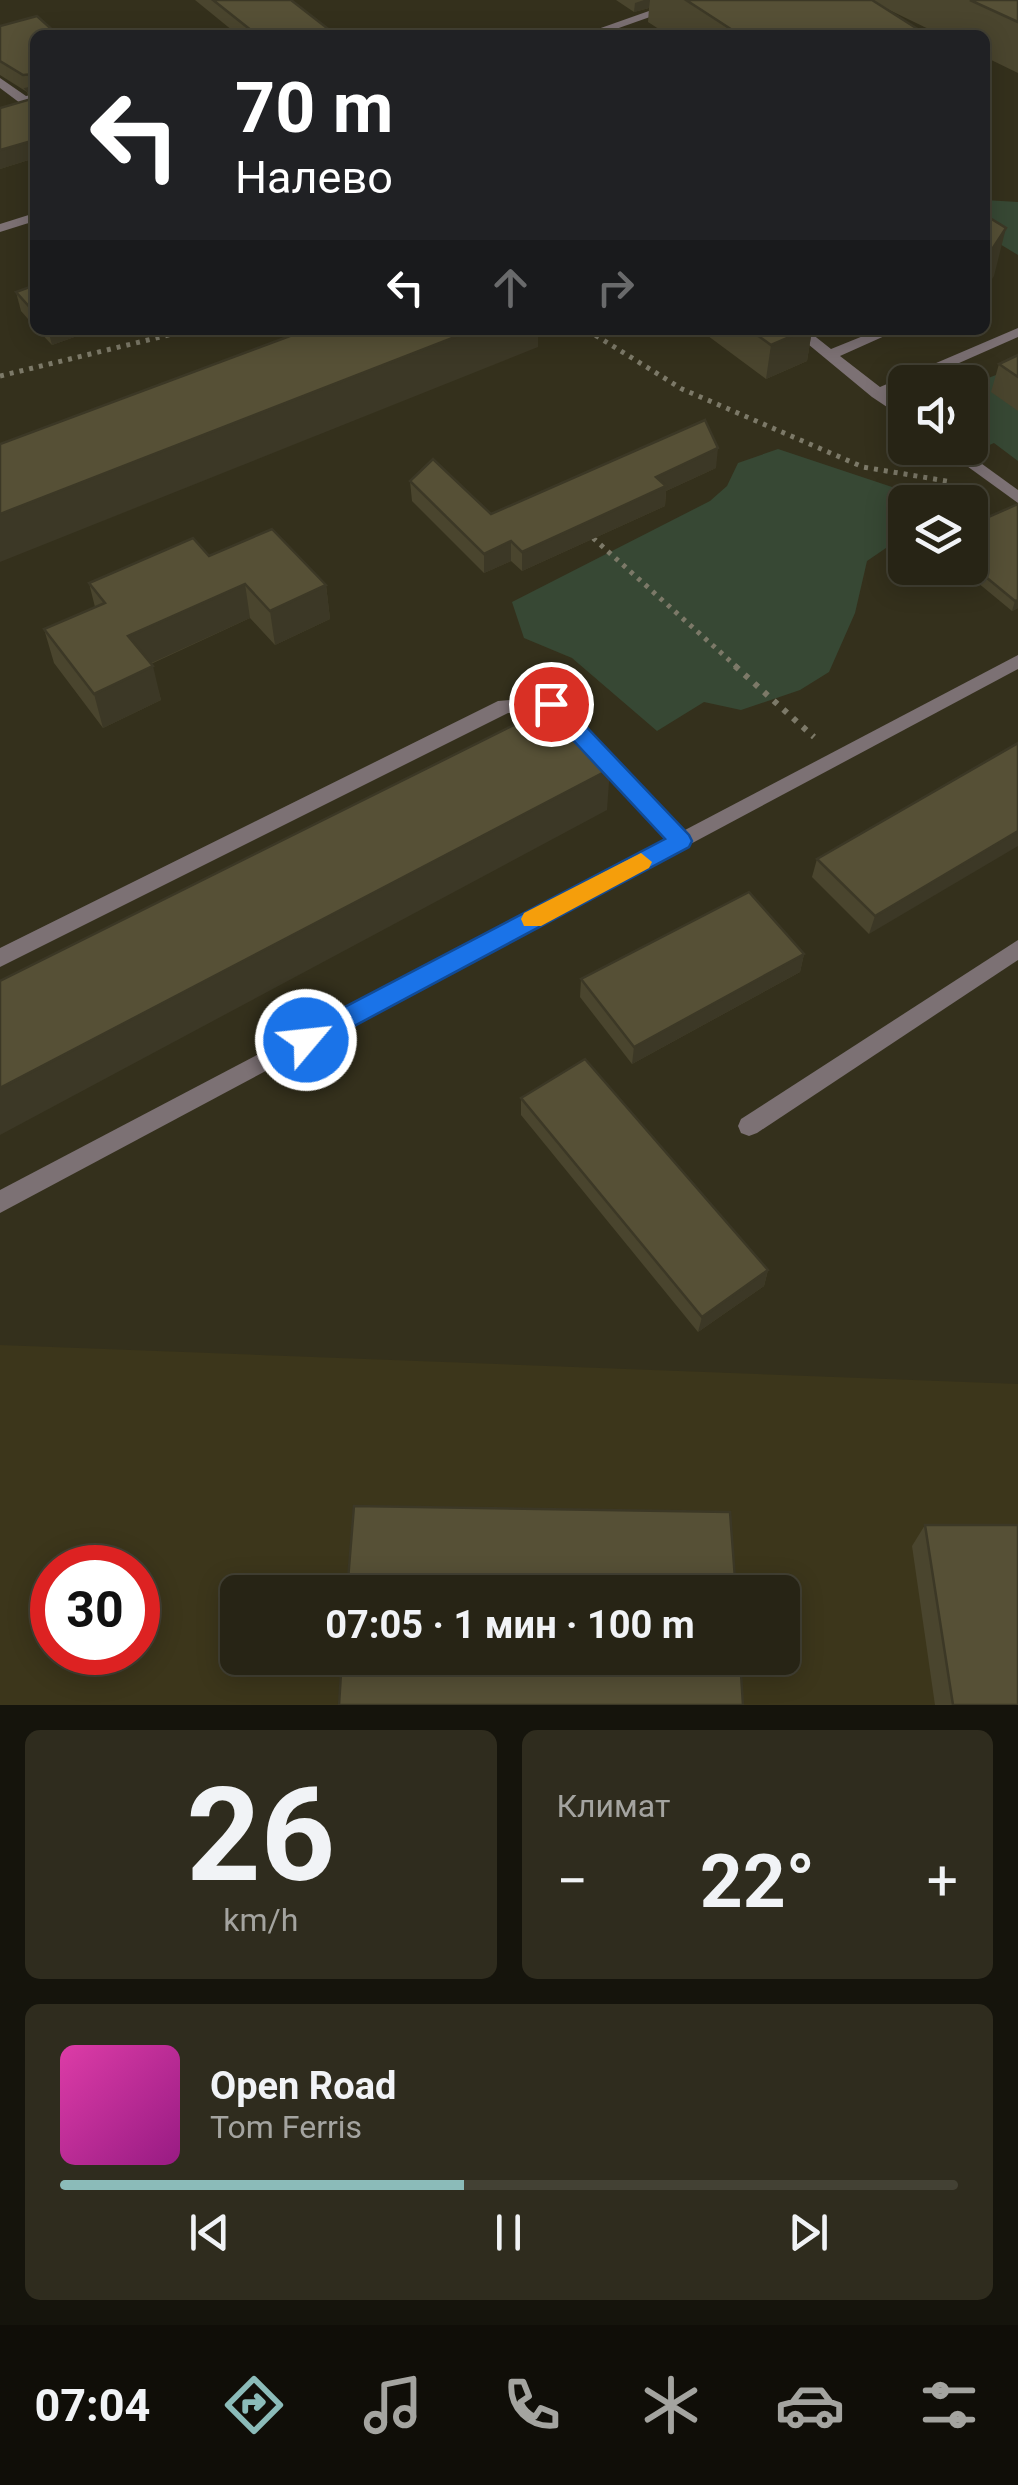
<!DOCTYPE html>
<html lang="ru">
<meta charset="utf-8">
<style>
:root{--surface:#272415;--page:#2f2c1e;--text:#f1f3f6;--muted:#a4a4a0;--line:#434134;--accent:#8bbbb9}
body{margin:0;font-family:Roboto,sans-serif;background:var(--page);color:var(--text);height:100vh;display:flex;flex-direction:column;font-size:38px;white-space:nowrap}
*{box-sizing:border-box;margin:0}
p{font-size:32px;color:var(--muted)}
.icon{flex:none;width:55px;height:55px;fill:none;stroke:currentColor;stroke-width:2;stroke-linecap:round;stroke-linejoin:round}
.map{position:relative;height:1705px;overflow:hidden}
.panel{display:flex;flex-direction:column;gap:25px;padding:25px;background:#15140c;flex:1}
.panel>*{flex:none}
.hud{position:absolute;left:30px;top:30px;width:960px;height:305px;border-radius:15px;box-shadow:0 5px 25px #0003,0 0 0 2px var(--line);background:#202124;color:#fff;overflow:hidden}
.controls{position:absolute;left:888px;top:365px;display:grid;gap:20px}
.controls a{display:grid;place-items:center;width:100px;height:100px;border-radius:15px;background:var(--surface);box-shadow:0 5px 25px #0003,0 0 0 2px var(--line);font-size:50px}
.speed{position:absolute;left:30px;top:1545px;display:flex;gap:20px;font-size:50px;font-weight:700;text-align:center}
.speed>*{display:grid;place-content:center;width:130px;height:130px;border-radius:50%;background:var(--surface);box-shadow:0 5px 25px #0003,0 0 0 2px var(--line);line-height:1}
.speed .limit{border:15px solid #d22;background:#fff;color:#111}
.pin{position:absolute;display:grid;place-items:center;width:85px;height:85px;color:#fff;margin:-42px;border:5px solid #fff;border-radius:50%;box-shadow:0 2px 10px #0007}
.me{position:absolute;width:110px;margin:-55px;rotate:62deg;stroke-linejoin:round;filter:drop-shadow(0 0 8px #0008)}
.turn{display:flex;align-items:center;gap:35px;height:210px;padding:0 40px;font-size:45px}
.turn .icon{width:130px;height:130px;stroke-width:2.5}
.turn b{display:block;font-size:70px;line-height:85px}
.lanes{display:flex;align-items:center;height:95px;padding:0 40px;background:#0003;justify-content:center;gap:50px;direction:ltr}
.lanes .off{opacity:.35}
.big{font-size:75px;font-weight:700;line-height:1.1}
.panel .widget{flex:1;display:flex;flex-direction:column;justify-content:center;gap:15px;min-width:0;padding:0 35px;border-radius:15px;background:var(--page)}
.panel .dial{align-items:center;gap:0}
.dial b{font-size:130px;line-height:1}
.song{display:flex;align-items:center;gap:30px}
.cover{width:120px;height:120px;border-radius:15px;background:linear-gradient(135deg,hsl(320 70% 55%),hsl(310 70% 35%))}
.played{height:10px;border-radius:5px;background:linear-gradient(90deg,var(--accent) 45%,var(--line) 45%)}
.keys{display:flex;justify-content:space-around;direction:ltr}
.heat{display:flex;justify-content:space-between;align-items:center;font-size:55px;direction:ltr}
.panel .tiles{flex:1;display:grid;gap:25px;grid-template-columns:1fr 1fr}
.widget:last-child{grid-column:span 2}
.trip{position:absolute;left:220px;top:1575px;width:580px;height:100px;border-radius:15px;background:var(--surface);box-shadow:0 5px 25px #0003,0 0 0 2px var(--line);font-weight:700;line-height:100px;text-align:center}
.tab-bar{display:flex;height:160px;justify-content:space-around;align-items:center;background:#100e08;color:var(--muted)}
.tab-bar .icon{width:70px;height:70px}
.tab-bar .current{color:var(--accent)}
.tab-bar b{font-size:45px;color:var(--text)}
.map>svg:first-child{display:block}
.built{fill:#3c361b;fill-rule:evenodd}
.green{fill:#374834;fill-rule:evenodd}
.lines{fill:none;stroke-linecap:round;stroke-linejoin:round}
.path-far1{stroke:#7c7968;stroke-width:5;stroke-dasharray:4 6;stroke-linecap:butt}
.path{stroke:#7c7968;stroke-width:6;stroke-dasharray:5 8;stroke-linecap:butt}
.lane{fill:#7c7174;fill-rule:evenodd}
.street{fill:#7c7174;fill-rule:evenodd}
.wall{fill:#4a452e}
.shaded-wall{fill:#3c3826}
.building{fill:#565036;stroke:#3c3826;stroke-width:2.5}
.route{fill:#1a73e8;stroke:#114b97;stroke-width:2.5}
.slow{fill:#f59e0b}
</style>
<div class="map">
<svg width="1018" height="1705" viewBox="0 0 1018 1705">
<rect width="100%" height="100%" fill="#34301c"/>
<!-- built -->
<path class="built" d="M0 1345 1018 1384V1705H0ZM52 1568H138V1652H52ZM238 1592H782V1658H238Z"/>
<!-- green -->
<g class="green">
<path d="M985 200 1018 202V255L985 235Z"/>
<path d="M1018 367V461L994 443 944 465 889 458 895 431 894 402 907 371 988 378ZM905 382H970V448H905Z"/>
<path d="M778 449 904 491 909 502H905V535L867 561 855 613 829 672 800 690 741 710 704 702 657 731 572 658 524 638 512 602 710 501 727 486 738 463Z"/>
</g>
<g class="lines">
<!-- path-far1 -->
<g class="path-far1">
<path d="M587 330 682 389 863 467 952 482"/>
<path d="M0 376 189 330"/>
<path d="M593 538 738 668"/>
</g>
<!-- path -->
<path class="path" d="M735 666 814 737"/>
<!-- lane -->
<g class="lane">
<path d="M0 78 26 96 35 94V102L20 103 0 88Z"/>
<path d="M1018 328V337L916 382H905V387L890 394 905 406V419L872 397 791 330H807L831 349 878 330H898L840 356 880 387Z"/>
<path d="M942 448H960L1018 490V503Z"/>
<path d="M551 697 558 699 688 836 691 841 688 846H674L546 711 508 713 0 967V948L498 701Z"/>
<path d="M1018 940V960L757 1133 749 1136 741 1133 738 1126 741 1119Z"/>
</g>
<!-- street -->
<g class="street">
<path d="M680 0H698L599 35H581Z"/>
<path d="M35 213V221L0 232V224Z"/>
<path d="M1018 655V669L0 1213V1190Z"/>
</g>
</g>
<!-- wall -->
<g class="wall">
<path d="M195 0H291L336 35H238Z"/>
<path d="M616 0H1018V73L985 57V35H941L883 7 927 35H668L648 22 649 8 634 12Z"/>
<path d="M0 26 35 35V158L0 169V108L29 99 27 92 0 75Z"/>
<path d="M35 285V327L21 311 16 292Z"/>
<path d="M38 330H94L52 345Z"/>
<path d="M700 330H812L807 361 766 379Z"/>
<path d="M1018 355V411L991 392 999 364Z"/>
<path d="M716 468 666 491 665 506 522 571 511 561 484 573 412 501 410 481 491 514Z"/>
<path d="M1018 504V608L1012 611 960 568H970V525Z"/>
<path d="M209 556 326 585 330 619 275 645 250 618 151 664 161 700 103 728 54 663 44 629 95 607 89 583Z"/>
<path d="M1018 743 869 934 812 877 817 859Z"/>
<path d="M804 954 800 972 632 1064 580 997 581 979Z"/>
<path d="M521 1098 768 1270 764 1286 698 1332 521 1115Z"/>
<path d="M925 1525 1018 1705H935L912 1546Z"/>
</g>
<!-- shaded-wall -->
<g class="shaded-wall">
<path d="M644 0H650L649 8 634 12 635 3Z"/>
<path d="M35 140V158L0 169V150Z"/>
<path d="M1006 228 994 276 985 290V260Z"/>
<path d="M48 330H94L52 345Z"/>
<path d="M473 330H538V347L0 562V514Z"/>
<path d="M806 330H812L807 361 766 379 771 345Z"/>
<path d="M718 448 716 468 666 491 665 506 522 571V552L656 477Z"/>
<path d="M511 541V561L484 573V554Z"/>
<path d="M245 584 250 618 136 670 128 636Z"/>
<path d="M326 585 330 619 275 645 270 611Z"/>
<path d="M1018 600V608L1012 611 1015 601Z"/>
<path d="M153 666 161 700 103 728 94 694Z"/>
<path d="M610 769 607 810 0 1135V1088Z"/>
<path d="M1018 831V846L869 934 875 916Z"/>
<path d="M804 954 800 972 632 1064 634 1047Z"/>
<path d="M768 1270 764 1286 698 1332 702 1317Z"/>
</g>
<!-- building -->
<g class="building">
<path d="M213 0H291L336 35H257Z"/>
<path d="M686 0H872L927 35H740Z"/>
<path d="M970 0H1018V22Z"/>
<path d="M37 16 58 35H35V140L0 150V108L35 98 26 89 34 87V74L23 75 0 61V26Z"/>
<path d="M985 215 1006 228 985 260Z"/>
<path d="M35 285V313L16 292Z"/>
<path d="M306 330H473L0 514V444Z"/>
<path d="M750 330H806L771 345Z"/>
<path d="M1018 355V377L999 364Z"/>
<path d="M705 420 718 448 656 477 666 486 522 552 511 541 484 554 410 481 433 459 491 514Z"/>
<path d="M1018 504V600L1015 601 970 564V525Z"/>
<path d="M272 529 326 585 270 611 245 584 128 636 153 666 94 694 44 629 105 603 89 583 193 538 209 556Z"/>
<path d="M550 707 610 769 0 1088V981Z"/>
<path d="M1018 743V831L875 916 817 859Z"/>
<path d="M749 892 804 954 634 1047 581 979Z"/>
<path d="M585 1059 768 1270 702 1317 521 1098Z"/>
<path d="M354 1506 730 1512 736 1592H347Z"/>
<path d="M925 1525H1018V1705H953Z"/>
<path d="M342 1658H740L743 1705H339Z"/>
</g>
<!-- route -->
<path class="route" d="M551 696 559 698 689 835 692 841 689 847 315 1047 306 1050 297 1047 294 1040 297 1032 665 839 544 709 541 704 544 698Z"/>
<!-- slow -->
<path class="slow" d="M641 853 652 862 649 868 541 926H524L521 919 524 913Z"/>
</svg>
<div class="controls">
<a><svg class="icon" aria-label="sound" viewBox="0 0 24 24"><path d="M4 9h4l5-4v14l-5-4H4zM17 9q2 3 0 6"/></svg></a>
<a><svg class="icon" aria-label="layers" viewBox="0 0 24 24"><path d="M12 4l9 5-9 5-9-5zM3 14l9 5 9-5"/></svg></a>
</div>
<div class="speed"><div class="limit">30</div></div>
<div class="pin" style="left:551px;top:704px;background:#d93025"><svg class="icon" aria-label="arrive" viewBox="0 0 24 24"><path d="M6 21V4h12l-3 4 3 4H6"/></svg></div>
<svg class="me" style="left:306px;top:1040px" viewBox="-20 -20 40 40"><circle r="17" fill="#1a73e8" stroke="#fff" stroke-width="3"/><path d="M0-11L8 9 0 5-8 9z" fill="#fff"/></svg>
<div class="trip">07:05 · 1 мин · 100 m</div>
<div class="hud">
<div class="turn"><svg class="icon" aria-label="left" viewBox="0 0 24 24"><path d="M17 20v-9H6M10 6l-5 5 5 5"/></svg><div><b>70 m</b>Налево</div></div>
<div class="lanes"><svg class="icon" aria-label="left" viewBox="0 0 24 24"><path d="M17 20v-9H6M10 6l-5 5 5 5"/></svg><svg class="icon off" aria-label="ahead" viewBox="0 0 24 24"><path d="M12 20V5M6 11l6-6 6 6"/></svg><svg class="icon off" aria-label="right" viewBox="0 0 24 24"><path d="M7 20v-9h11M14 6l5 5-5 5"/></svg></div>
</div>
</div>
<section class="panel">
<div class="tiles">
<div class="widget dial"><b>26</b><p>km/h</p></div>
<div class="widget"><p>Климат</p>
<div class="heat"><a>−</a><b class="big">22°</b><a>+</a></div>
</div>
<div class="widget">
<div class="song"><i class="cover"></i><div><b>Open Road</b><p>Tom Ferris</p></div></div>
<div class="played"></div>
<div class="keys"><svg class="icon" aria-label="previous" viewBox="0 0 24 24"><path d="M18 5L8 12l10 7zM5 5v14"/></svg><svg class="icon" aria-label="pause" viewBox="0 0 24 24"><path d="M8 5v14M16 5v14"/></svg><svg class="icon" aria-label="next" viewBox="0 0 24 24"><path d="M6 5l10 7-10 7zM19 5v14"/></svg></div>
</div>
</div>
</section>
<nav class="tab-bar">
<b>07:04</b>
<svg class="icon current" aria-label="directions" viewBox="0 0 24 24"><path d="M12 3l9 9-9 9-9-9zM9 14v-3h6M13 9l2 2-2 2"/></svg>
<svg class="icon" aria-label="music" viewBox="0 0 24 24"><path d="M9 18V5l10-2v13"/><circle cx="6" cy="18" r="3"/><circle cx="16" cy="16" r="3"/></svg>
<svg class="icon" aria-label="phone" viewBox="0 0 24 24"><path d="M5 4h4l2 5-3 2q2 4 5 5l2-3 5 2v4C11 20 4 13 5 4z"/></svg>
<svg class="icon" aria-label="climate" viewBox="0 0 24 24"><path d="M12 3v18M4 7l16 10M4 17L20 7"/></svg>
<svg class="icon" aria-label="car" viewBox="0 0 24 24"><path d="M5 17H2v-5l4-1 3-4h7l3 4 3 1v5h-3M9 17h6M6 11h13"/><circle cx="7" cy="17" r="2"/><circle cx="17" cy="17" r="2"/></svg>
<svg class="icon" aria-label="filters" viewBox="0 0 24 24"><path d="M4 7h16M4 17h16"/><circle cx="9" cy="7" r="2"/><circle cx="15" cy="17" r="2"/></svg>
</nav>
